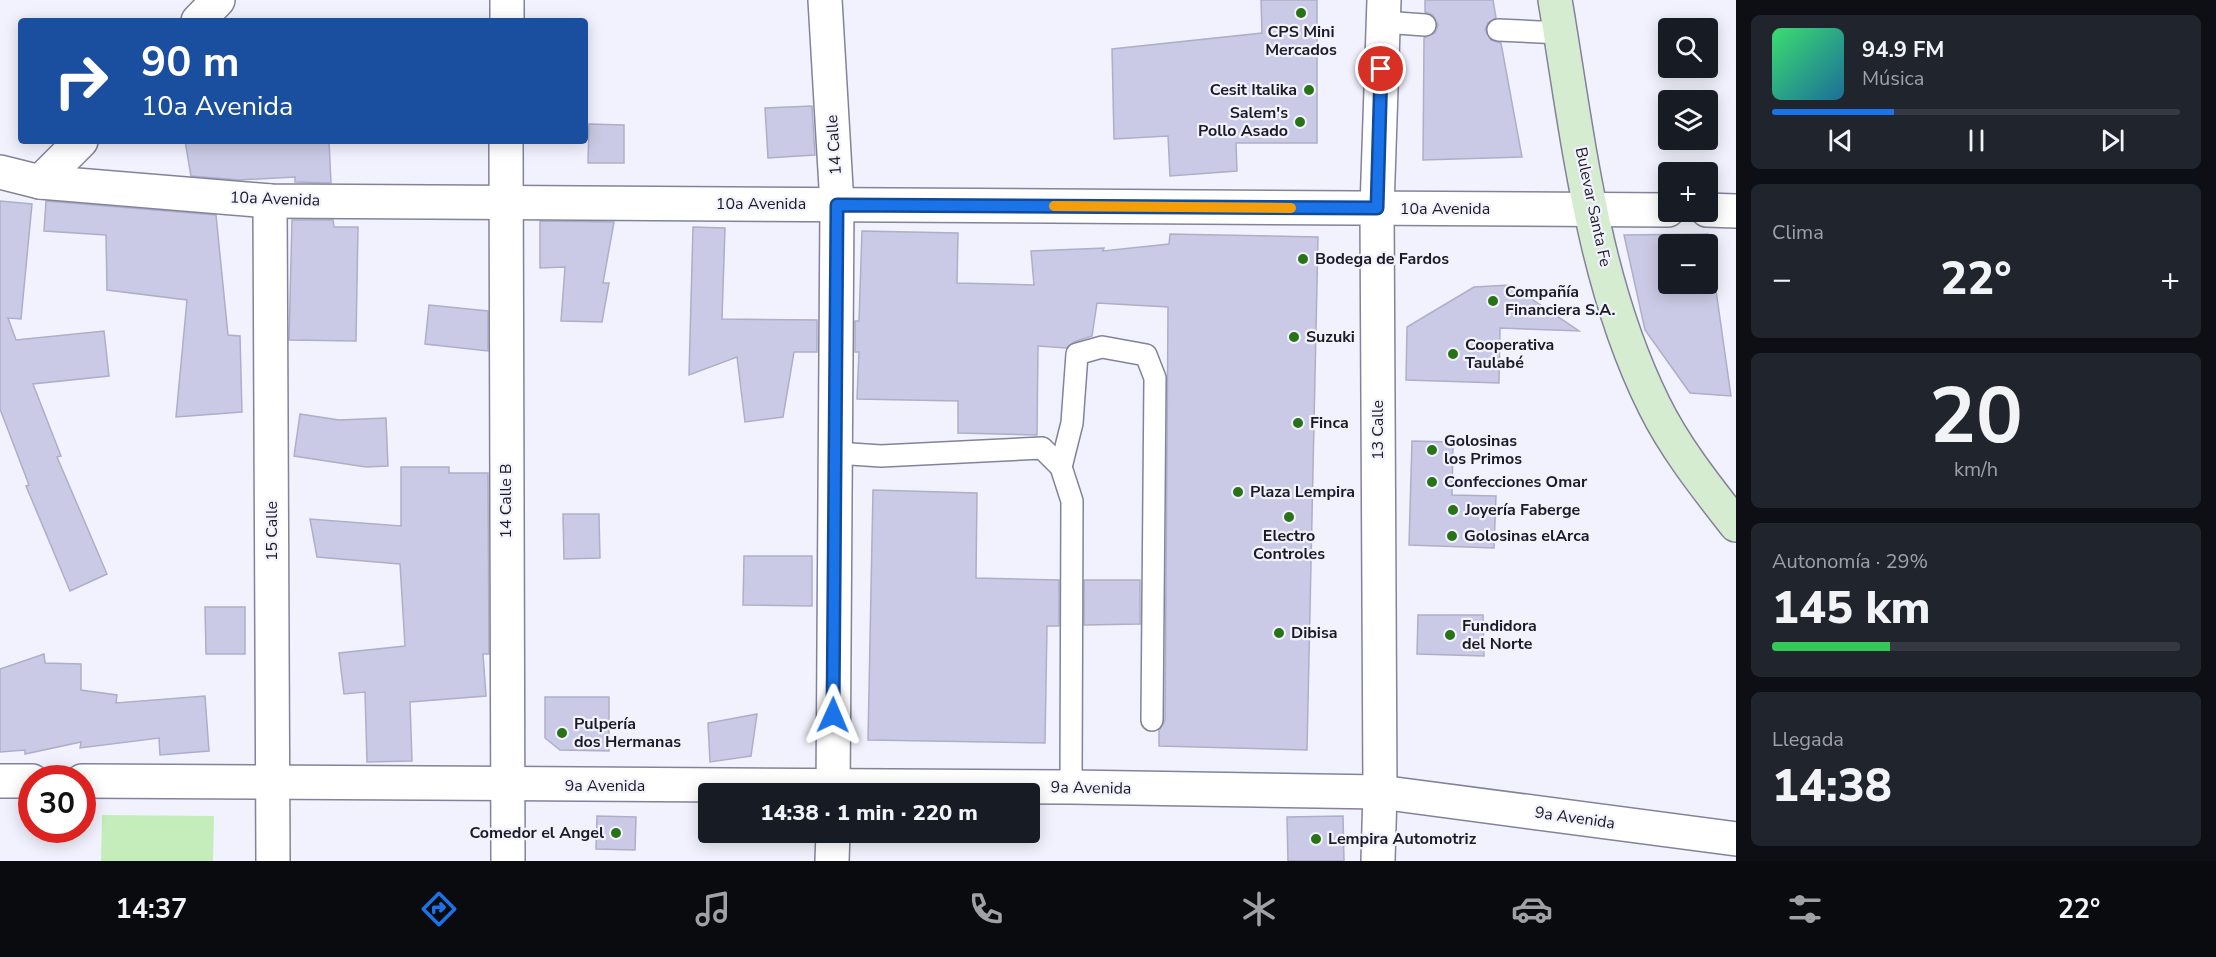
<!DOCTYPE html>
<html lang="es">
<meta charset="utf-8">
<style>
:root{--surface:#171b24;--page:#20242c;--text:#f1f3f6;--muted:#9ea1a6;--line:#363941;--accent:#1a73e8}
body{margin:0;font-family:"Nunito Sans",sans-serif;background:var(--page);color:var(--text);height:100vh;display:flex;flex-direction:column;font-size:22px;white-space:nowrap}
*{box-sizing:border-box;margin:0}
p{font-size:20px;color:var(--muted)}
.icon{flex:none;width:33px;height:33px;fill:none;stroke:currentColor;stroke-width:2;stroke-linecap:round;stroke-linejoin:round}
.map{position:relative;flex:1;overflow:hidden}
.side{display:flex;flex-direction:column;gap:15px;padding:15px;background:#0d0f14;width:480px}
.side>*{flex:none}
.top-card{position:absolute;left:18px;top:18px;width:570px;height:126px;border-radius:6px;box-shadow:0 3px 15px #0003;background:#1a4fa0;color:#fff;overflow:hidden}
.controls{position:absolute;left:1658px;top:18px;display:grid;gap:12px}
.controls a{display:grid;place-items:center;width:60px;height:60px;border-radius:6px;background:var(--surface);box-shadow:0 3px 15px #0003;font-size:30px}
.speed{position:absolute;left:18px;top:765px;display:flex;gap:12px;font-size:30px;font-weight:700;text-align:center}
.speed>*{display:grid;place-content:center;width:78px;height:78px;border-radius:50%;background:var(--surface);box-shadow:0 3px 15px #0003;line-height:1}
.speed .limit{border:9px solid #d22;background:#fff;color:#111}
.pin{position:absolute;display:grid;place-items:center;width:51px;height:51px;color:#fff;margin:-26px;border:3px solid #fff;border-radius:50%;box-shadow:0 2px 6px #0007}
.me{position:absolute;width:66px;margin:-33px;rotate:1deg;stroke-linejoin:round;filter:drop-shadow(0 0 4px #0008)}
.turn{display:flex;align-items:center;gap:21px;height:126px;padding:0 24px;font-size:27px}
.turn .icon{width:78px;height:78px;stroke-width:2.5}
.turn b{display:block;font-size:42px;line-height:51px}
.big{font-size:45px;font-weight:800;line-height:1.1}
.side .tile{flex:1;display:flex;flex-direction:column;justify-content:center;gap:9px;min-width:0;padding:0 21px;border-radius:9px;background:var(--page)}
.side .dial{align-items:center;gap:0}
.dial b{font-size:78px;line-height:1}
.song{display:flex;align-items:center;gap:18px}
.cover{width:72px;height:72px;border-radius:9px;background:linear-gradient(135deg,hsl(140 70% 55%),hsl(200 70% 35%))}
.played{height:6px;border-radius:3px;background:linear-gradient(90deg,var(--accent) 30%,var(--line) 30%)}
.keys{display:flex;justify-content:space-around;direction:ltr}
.heat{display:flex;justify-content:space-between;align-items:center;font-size:33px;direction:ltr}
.charge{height:9px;border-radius:4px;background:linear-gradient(90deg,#34c759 29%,var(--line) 0)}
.trip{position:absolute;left:698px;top:783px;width:342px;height:60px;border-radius:6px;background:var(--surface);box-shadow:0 3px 15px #0003;font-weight:800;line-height:60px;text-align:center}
.tabs{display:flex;height:96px;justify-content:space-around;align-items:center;background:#090b0e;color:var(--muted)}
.tabs .icon{width:42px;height:42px}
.tabs .on{color:var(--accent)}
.tabs b{font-size:27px;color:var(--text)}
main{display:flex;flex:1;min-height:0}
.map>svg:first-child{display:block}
.green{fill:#c4edbb}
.building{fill:#cacae6;stroke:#aeaec9;stroke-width:1.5;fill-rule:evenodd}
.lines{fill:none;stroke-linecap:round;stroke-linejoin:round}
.service-casing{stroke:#82829c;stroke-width:24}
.minor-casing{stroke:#82829c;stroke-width:36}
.tertiary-casing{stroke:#82829c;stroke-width:36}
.secondary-casing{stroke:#82829c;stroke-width:36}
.service{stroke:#fff;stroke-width:21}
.minor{stroke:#fff;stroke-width:33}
.tertiary{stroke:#fff;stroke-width:33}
.secondary{stroke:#d6ecd1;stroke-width:33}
.route-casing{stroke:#114b97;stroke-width:15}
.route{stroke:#1a73e8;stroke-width:10}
.slow{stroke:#f59e0b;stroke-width:10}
.poi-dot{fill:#297317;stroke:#f2f2fe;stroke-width:2}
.labels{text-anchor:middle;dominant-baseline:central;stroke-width:4.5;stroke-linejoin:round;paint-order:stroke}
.poi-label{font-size:16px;font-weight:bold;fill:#1b1a25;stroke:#f2f2fe;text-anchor:start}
.street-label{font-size:16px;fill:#1b1a25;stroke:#f2f2fe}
</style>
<main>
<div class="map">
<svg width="1736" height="861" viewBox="0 0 1736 861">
<rect width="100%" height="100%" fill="#f2f2fe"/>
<!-- green -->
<path class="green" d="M102 815 214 816 213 861H101Z"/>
<!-- building -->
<g class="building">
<path d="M1261 0H1317V143H1236L1237 171 1170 176 1168 136 1114 139 1112 49 1262 33Z"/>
<path d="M1425 0H1493L1496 18 1488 23 1485 30 1491 40 1501 43 1522 157 1423 160 1424 38 1435 33 1438 25 1433 15 1425 12Z"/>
<path d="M812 106 815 155 768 158 765 108Z"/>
<path d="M589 124 624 125V163H588Z"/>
<path d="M185 141H329L331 183 295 182V177L239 180 191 176Z"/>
<path d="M0 201 32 204 21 319 8 318 16 340 104 331 109 376 33 384 61 456 57 457 107 574 70 591 26 486 29 485 0 409Z"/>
<path d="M46 201 216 215 228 335 240 336 242 412 176 417 187 300 107 290 106 235 44 231Z"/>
<path d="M292 220H333L334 227H358L356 341 289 340Z"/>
<path d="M540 221 614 222 603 283H609L602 322 561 321 565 267 540 268Z"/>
<path d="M693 227 725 228 722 319 817 320V352H794L783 417 745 422 737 357 689 375Z"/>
<path d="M862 231 958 233 957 283 1034 285 1031 251 1104 248 1103 251 1169 244 1170 234 1318 237 1307 750 1159 746V731L1165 720 1168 307 1097 303 1092 336 1074 342 1066 348 1038 346 1037 435 958 433V401L857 399 859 352H855V321H859Z"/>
<path d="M1708 234 1731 396 1690 393 1645 330 1624 235ZM1668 244H1707V284H1668Z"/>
<path d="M1511 285 1579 331 1500 328 1499 383 1406 380 1407 327 1474 287Z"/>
<path d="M429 305 488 311V351L425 344Z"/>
<path d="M300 414 339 420 386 418 388 466 366 467 294 456Z"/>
<path d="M1412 441 1453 442 1452 495 1496 496 1494 548 1409 545Z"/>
<path d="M401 467H449V473H488L489 654H483L486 696 410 702 412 761 367 762 365 692 344 694 339 653 405 646 400 564 317 557 310 519 401 526Z"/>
<path d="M873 490 977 493 976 578 1059 580V626H1047L1045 743 868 740Z"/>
<path d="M563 514H599L600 558 564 559Z"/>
<path d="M744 556H812V606L743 605Z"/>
<path d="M1084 580H1140V624L1084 625Z"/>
<path d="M205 607H245V654H206Z"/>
<path d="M1418 615H1483L1484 656 1417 654Z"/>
<path d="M44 654 45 663 81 664V690L117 695 116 703 205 696 209 751 160 755 159 738 80 748 81 742 25 754V750L0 752V669Z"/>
<path d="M545 697H609V751L560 750 545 738Z"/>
<path d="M757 714 751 756 710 762 708 723Z"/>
<path d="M597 816 636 817 635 850 596 849Z"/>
<path d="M1343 816 1344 861H1288L1287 817Z"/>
</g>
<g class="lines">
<!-- service casing -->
<g class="service-casing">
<g id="service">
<path d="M1383 22 1425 25"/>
<path d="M1498 30 1560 33"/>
<path d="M836 453 881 456 1042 448 1061 467 1072 501 1071 787"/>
<path d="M1061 467 1072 423 1077 354 1102 347 1146 355 1155 378 1152 720"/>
</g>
</g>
<!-- minor casing -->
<g class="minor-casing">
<g id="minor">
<path d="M825 0 837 205 833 794"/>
<path d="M198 21 218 0"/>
<path d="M507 21V0"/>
<path d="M506 141 508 861"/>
<path d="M0 172 40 182 270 201 1668 210"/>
<path d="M40 182 81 141"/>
<path d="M270 201 273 861"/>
<path d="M1707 210 1736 211"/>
<path d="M0 781H32"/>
<path d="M82 781 1071 787 1380 792 1736 839"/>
<path d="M832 861 833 832"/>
</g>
</g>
<!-- tertiary casing -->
<g class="tertiary-casing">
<path id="tertiary" d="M1378 861 1380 792 1377 208 1384 0"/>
</g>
<!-- secondary casing -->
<g class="secondary-casing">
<path id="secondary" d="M1555 0C1578 136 1592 280 1654 405 1675 448 1707 488 1736 525"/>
</g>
<!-- service -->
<use href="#service" class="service"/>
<!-- minor -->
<use href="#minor" class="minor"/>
<!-- tertiary -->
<use href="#tertiary" class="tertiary"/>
<!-- secondary -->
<use href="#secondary" class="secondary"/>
</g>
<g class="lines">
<!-- route casing -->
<g class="route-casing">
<path id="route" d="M833 715 837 205 1377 208 1381 69"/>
</g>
<!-- route -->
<use href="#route" class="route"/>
<!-- slow -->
<path class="slow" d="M1054 206 1291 208"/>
</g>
<!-- markers -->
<g class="poi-dot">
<circle cx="1301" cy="13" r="6"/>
<circle cx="1309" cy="90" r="6"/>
<circle cx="1300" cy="122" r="6"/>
<circle cx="1303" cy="259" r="6"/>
<circle cx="1493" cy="301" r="6"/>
<circle cx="1294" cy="337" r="6"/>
<circle cx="1453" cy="354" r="6"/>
<circle cx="1298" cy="423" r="6"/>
<circle cx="1432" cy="450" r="6"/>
<circle cx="1432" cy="482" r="6"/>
<circle cx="1238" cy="492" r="6"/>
<circle cx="1453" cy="510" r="6"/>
<circle cx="1289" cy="517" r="6"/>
<circle cx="1452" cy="536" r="6"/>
<circle cx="1279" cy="633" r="6"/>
<circle cx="1450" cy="635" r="6"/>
<circle cx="562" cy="733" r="6"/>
<circle cx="616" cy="833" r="6"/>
<circle cx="1316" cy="839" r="6"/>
</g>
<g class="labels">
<!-- poi labels -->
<g class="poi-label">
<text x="1301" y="32" text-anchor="middle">CPS Mini<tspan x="1301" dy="18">Mercados</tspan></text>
<text x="1297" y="90" text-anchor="end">Cesit Italika</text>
<text x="1288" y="113" text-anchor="end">Salem's<tspan x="1288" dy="18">Pollo Asado</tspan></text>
<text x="1315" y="259">Bodega de Fardos</text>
<text x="1505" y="292">Compañía<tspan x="1505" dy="18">Financiera S.A.</tspan></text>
<text x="1306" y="337">Suzuki</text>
<text x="1465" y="345">Cooperativa<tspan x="1465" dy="18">Taulabé</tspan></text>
<text x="1310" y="423">Finca</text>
<text x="1444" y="441">Golosinas<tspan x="1444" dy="18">los Primos</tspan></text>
<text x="1444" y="482">Confecciones Omar</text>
<text x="1250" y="492">Plaza Lempira</text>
<text x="1465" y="510">Joyería Faberge</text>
<text x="1289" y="536" text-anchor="middle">Electro<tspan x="1289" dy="18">Controles</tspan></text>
<text x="1464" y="536">Golosinas elArca</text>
<text x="1462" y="626">Fundidora<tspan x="1462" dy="18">del Norte</tspan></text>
<text x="1291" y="633">Dibisa</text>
<text x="574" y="724">Pulpería<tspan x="574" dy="18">dos Hermanas</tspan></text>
<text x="604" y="833" text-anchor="end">Comedor el Angel</text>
<text x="1328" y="839">Lempira Automotriz</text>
</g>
<!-- street labels -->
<g class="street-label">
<text transform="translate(834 145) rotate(-94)">14 Calle</text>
<text transform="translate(275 199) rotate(2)">10a Avenida</text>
<text x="761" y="204">10a Avenida</text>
<text transform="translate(1593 207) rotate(78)">Bulevar Santa Fe</text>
<text x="1445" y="209">10a Avenida</text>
<text transform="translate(1378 430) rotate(-90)">13 Calle</text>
<text transform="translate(506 501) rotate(-90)">14 Calle B</text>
<text transform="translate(272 531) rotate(-90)">15 Calle</text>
<text x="605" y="786">9a Avenida</text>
<text transform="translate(1091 788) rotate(1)">9a Avenida</text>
<text transform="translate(1575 818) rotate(8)">9a Avenida</text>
</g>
</g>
</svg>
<div class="controls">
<a><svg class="icon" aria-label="search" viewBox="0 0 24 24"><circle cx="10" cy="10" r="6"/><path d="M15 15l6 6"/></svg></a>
<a><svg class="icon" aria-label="layers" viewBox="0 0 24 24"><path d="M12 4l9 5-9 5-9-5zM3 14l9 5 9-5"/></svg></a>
<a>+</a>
<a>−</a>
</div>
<div class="speed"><div class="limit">30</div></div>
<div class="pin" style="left:1381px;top:69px;background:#d93025"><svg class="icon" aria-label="arrive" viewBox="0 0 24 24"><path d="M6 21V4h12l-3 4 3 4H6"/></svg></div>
<svg class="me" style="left:833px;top:715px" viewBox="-20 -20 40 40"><path d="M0-17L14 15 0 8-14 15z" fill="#1a73e8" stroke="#fff" stroke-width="4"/></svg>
<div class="trip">14:38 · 1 min · 220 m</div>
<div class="top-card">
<div class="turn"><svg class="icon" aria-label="right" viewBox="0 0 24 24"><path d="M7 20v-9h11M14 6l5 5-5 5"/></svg><div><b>90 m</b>10a Avenida</div></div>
</div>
</div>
<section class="side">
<div class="tile">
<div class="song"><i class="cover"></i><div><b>94.9 FM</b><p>Música</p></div></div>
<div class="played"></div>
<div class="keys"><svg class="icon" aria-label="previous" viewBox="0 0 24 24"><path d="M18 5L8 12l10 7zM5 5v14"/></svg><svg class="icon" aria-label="pause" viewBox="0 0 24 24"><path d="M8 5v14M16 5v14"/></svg><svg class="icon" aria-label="next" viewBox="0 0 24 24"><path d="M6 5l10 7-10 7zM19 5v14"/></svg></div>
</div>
<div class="tile"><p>Clima</p>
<div class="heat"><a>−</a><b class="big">22°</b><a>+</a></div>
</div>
<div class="tile dial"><b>20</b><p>km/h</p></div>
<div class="tile"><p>Autonomía · 29%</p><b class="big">145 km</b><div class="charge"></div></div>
<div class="tile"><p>Llegada</p><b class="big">14:38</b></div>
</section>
</main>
<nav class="tabs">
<b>14:37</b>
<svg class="icon on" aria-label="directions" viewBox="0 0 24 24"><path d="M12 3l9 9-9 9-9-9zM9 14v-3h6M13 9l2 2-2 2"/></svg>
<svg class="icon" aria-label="music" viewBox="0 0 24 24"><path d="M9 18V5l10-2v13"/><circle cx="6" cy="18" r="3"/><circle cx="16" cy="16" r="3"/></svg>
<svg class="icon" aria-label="phone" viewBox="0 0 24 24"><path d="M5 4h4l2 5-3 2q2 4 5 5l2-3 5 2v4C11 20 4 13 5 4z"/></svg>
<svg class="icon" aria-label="climate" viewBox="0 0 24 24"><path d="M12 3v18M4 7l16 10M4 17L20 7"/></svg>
<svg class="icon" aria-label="car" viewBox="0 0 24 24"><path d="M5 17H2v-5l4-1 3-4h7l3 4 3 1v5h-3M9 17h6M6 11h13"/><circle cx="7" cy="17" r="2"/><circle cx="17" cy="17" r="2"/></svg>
<svg class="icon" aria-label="filters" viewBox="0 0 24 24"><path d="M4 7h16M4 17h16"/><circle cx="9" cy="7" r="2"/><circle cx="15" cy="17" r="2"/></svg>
<b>22°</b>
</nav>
